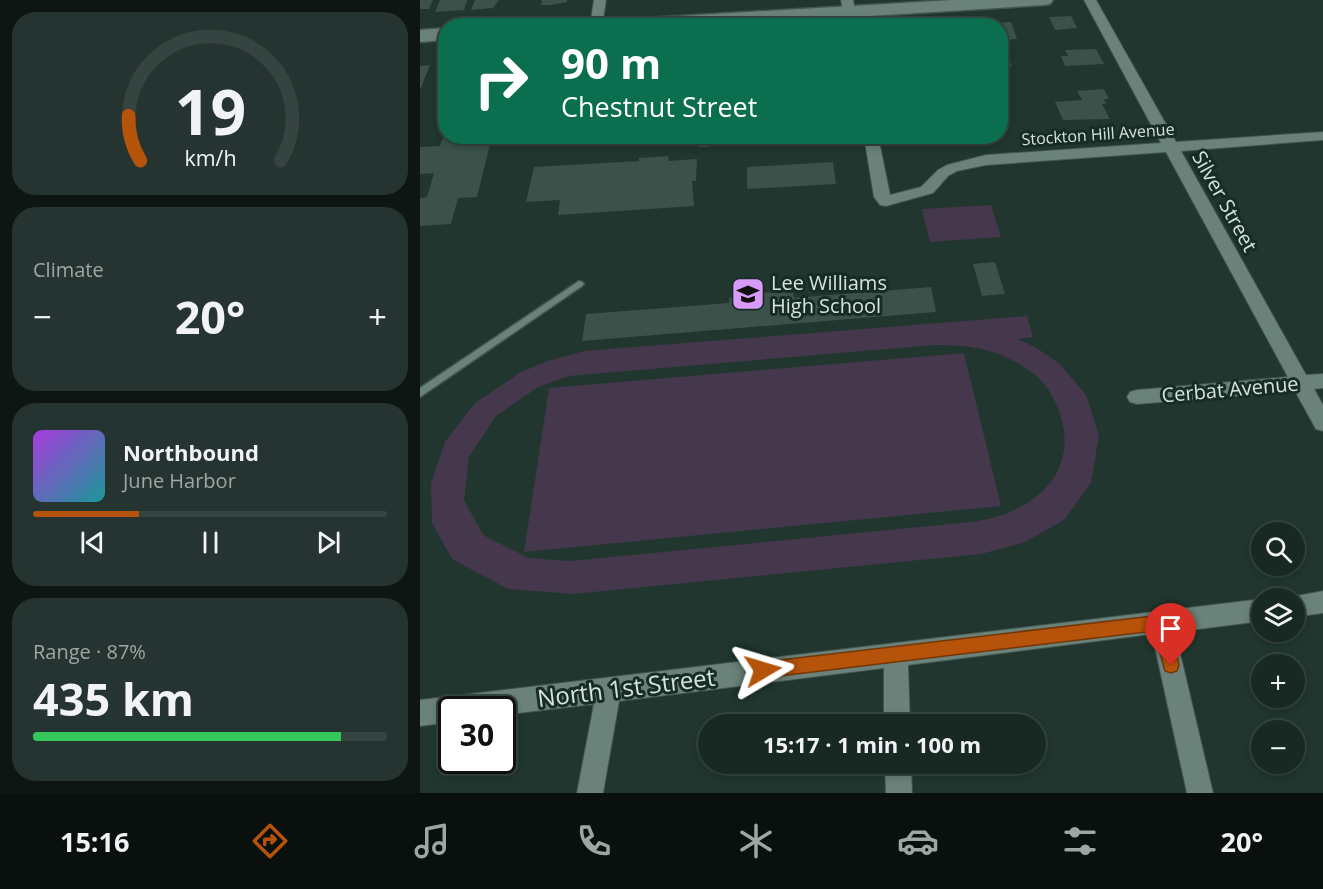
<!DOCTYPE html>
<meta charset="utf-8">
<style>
:root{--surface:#182823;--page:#253430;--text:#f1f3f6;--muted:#9fa6a6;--line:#364441;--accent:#b45309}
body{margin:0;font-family:"Open Sans",sans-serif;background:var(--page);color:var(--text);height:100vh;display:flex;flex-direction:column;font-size:22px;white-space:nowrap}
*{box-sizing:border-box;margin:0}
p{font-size:20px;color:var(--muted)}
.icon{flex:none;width:33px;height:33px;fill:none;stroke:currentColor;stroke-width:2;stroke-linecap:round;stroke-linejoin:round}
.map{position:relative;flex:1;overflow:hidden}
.panel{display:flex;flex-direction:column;gap:12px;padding:12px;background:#0d1613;width:420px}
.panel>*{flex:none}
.guide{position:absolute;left:18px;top:18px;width:570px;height:126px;border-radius:24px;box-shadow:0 3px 9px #0003,0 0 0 2px var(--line);background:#0b6e4f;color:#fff;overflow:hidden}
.tools{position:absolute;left:831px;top:522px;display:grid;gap:12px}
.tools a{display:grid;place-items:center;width:54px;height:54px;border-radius:50%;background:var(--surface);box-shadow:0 3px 9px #0003,0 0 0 2px var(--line);font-size:30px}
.speed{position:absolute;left:18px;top:696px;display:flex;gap:12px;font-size:30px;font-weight:700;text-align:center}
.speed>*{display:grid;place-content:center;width:78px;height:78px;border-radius:50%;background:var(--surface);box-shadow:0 3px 9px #0003,0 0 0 2px var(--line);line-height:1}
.speed .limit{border:3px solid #111;border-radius:9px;background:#fff;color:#111}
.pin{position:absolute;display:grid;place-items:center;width:51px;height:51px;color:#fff;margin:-62px -26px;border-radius:50% 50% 50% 0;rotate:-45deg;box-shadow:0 0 6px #0007}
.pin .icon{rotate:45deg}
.me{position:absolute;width:66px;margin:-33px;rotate:83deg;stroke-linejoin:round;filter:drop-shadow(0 0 4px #0008)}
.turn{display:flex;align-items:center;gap:21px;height:126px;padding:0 24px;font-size:27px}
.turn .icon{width:78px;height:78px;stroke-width:2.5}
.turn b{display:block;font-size:42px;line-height:51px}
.big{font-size:45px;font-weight:700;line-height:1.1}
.panel .widget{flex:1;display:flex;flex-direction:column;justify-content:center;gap:9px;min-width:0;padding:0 21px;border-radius:24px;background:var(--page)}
.panel .dial{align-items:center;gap:0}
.dial svg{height:156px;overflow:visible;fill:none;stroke:var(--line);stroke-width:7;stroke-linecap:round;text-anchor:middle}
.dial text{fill:var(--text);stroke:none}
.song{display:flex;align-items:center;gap:18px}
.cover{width:72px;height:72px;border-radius:9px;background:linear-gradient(135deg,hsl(280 70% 55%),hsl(180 70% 35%))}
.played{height:6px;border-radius:3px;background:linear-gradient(90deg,var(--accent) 30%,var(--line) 30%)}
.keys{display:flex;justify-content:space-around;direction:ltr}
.heat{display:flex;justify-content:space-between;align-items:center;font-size:33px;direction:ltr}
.charge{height:9px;border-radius:4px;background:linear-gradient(90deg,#34c759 87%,var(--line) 0)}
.trip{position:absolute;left:278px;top:714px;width:348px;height:60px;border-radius:30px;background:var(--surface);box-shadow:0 3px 9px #0003,0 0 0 2px var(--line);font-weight:700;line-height:60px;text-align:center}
.tab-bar{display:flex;height:96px;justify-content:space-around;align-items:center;background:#0a100e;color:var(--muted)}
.tab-bar .icon{width:42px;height:42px}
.tab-bar .on{color:var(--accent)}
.tab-bar b{font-size:27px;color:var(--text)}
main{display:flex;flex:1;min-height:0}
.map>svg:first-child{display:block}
.green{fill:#45384c;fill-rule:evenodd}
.building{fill:#3b514a}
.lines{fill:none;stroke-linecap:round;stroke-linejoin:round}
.service-casing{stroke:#41544e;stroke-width:3}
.minor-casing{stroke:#41544e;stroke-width:2}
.secondary-casing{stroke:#41544e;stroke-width:3}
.service{fill:#6a827a;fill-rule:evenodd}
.minor{fill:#6a827a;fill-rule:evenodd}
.secondary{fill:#6a827a;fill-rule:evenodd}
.route{fill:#b45309;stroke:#753606;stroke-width:1.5}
.labels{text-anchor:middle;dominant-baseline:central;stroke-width:6;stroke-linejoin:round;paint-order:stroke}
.far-street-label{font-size:16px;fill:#d5e2dd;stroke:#162c25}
.street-label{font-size:20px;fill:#d5e2dd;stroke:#162c25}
.poi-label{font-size:20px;fill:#d5e2dd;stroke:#162c25;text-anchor:start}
.near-street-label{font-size:24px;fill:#d5e2dd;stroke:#162c25}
</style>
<main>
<section class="panel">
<div class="widget dial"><svg viewBox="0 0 100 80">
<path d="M14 69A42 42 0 1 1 86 69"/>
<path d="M14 69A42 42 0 0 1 8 46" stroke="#b45309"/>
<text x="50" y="56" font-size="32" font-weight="700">19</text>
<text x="50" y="72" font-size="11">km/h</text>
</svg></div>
<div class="widget"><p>Climate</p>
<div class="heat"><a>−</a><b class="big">20°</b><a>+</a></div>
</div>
<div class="widget">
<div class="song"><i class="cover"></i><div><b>Northbound</b><p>June Harbor</p></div></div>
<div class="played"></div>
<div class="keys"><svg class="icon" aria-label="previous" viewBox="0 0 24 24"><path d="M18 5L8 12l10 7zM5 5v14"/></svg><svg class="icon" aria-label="pause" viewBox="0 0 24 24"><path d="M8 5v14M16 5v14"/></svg><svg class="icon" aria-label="next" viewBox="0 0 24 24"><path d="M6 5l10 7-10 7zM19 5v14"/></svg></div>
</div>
<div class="widget"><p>Range · 87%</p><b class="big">435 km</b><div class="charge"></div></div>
</section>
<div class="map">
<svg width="903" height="793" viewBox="0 0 903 793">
<rect width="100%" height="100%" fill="#20362f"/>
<!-- green -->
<g class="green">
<path d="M571 205 581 237 510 242 502 209Z"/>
<path d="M607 316 613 337 598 339 615 347 640 364 666 395 679 435 671 483 644 520 605 542 561 554 153 594 88 589 32 559 12 523 11 483 25 442 55 403 101 372 128 361 164 351ZM514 345C553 344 582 350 614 374 628 385 638 404 642 421 657 481 604 516 551 522L150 561 109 558 63 535 44 500 49 457 76 416 118 387 149 376Z"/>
<path d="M544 353 581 506 104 552 129 388Z"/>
</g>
<!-- building -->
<g class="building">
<path d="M0 0H13L9 9H0Z"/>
<path d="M20 0H47L44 10 15 12Z"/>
<path d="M55 0H79L73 8 51 10Z"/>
<path d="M122 0H147V2L132 5H121Z"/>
<path d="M651 16 657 28 635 30 629 17Z"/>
<path d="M591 22 597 39 580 40V26H571L570 23Z"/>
<path d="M676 49 684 64 645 66 641 56H648L645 50Z"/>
<path d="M588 56 592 66 580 67V57Z"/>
<path d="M10 65 0 90V66Z"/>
<path d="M684 89 689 99H684L686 104H682L690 119 643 120 635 102 662 100 657 91Z"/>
<path d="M72 136 57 197 38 198 31 224 0 226V198L7 197 14 173 0 174V147L20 146 23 138Z"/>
<path d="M279 136H289V147H278Z"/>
<path d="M292 136H409V138L292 146Z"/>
<path d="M249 156 248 161 277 159 276 181H272L274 206 138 215 140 200 106 202 114 167 219 161V158Z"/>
<path d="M413 162 416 184 327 189V167Z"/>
<path d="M575 262 585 294 562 296 553 264Z"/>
<path d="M511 287 516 312 162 341 166 314 309 303V298L316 295 365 291 373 293 374 298Z"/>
</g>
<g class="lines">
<!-- service casing -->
<g class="service-casing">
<path id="service" d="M159 281 162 282 164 284 162 286 0 397V388Z"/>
</g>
<!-- minor casing -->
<g class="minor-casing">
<g id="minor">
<path d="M174 0H186L182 26H170Z"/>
<path d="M421 0H433L438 26H426Z"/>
<path d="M664 0H676L756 142 903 132V140L761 151 886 375 903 374V388L894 389 903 405V431L896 429 875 391 717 404 710 402 707 397 710 392 717 390 868 377 746 152 566 165 537 171 528 176 513 193 466 206 460 205 454 197 444 136H458L470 195 501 187 518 170 527 165 566 155 741 143Z"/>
<path d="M903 591V613L874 617V598H866Z"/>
<path d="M842 599V621L755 632 793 793H767L732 634 488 665 490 724H464V668L199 701 183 793H157L174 704 82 715V710H32V722L0 726V700Z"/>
<path d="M465 764H491L492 793H466Z"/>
</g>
</g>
<!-- secondary casing -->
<g class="secondary-casing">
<g id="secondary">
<path d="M533 0H633L630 4 624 5 292 26H182L184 22 191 20Z"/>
<path d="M26 28V40L0 42V30Z"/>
</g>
</g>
<!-- service -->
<use href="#service" class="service"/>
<!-- minor -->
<use href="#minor" class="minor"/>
<!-- secondary -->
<use href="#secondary" class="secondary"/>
</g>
<!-- route -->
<path class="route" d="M741 615 747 617 749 622 759 665 757 671 751 673 745 671 734 631 343 678 337 676 335 670 337 664 343 662Z"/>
<!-- icons -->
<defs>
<g id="school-square" transform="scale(1.725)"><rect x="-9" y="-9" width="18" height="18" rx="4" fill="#d89bf8" stroke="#162c25"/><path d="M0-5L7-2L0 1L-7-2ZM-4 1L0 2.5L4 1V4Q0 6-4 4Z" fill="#111"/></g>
</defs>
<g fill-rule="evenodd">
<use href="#school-square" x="328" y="294"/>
</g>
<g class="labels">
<!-- far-street labels -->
<g class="far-street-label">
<text transform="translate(678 134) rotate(-4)">Stockton Hill Avenue</text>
</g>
<!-- street labels -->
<g class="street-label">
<text transform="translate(805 201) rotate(61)">Silver Street</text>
<text transform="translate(810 389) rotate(-5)">Cerbat Avenue</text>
</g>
<!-- poi labels -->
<g class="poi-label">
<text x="351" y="282">Lee Williams<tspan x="351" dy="23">High School</tspan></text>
</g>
<!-- near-street labels -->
<g class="near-street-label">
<text transform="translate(206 687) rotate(-7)">North 1st Street</text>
</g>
</g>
</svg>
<div class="tools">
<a><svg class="icon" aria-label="search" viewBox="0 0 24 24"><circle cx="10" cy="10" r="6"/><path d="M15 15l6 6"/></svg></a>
<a><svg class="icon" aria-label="layers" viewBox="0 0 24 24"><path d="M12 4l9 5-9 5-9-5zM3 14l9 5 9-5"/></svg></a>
<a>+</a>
<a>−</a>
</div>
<div class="speed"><div class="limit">30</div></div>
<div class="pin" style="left:751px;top:665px;background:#d93025"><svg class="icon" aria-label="arrive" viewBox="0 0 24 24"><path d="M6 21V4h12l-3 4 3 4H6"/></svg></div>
<svg class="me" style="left:343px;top:670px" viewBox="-20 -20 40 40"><path d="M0-17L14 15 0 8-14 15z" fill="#b45309" stroke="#fff" stroke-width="4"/></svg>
<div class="trip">15:17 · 1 min · 100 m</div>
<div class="guide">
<div class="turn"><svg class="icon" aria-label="right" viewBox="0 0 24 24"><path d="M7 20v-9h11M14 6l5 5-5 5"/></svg><div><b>90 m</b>Chestnut Street</div></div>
</div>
</div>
</main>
<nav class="tab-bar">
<b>15:16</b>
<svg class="icon on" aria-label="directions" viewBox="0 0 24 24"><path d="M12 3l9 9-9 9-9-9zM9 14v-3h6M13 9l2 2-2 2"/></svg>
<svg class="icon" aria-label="music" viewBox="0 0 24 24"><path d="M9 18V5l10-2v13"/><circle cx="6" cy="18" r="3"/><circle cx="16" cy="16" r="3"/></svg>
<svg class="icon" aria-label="phone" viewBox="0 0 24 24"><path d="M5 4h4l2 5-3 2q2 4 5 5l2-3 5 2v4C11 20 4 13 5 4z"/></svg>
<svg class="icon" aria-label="climate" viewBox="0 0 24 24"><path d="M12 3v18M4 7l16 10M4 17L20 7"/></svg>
<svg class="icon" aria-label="car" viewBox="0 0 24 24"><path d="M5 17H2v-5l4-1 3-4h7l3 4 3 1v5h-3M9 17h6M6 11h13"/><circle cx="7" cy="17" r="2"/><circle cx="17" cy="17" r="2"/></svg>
<svg class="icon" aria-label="filters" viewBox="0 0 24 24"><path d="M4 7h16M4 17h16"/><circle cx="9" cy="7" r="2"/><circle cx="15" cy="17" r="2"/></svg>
<b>20°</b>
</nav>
